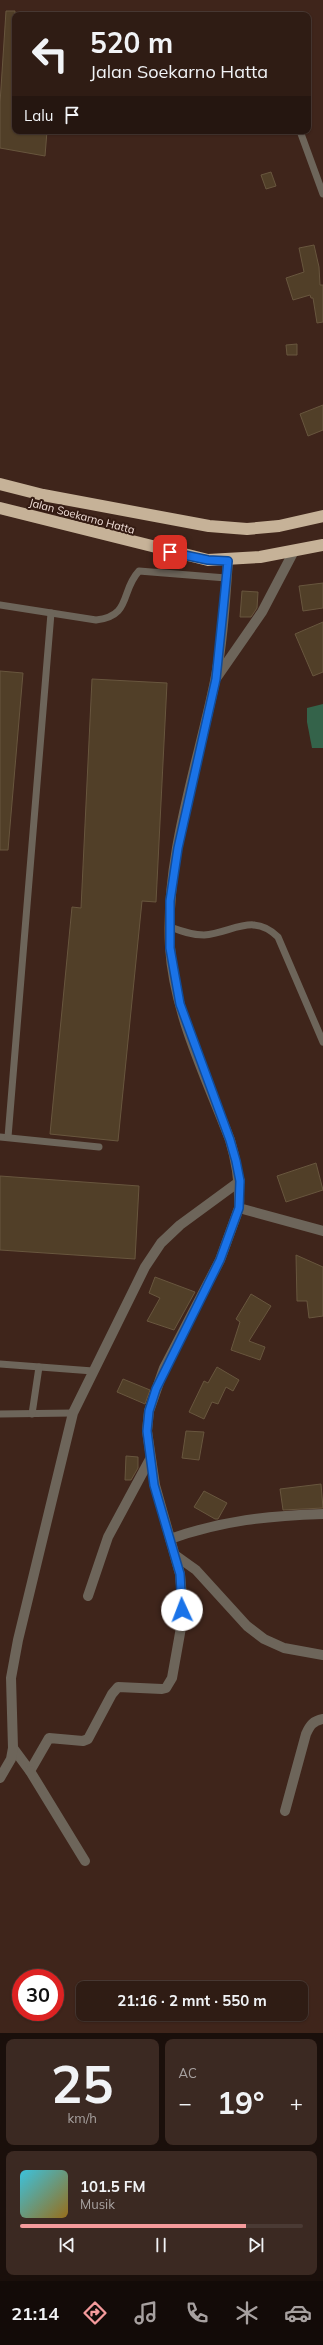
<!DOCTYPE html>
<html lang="id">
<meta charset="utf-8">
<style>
:root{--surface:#2f1c14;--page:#3b2922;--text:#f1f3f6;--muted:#a7a1a0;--line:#4a3a34;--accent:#f59b9c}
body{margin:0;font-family:Mulish,sans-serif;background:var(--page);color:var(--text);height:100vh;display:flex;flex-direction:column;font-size:15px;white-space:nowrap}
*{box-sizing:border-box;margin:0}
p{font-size:13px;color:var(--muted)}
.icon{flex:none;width:22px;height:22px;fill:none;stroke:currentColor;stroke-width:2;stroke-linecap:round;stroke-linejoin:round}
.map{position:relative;height:2033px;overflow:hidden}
.sheet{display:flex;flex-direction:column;gap:6px;padding:6px;background:#1a0f0b;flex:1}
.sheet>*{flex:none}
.guide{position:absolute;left:12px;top:12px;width:299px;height:122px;border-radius:8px;box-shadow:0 1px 3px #0004,0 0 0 1px var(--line);background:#2f1c14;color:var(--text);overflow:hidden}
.speed{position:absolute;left:12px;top:1969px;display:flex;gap:8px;font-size:20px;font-weight:700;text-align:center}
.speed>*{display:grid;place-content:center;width:52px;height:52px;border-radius:50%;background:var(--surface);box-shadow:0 1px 3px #0004,0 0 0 1px var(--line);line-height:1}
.speed .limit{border:6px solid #d22;background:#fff;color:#111}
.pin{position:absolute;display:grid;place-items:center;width:34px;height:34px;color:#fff;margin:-17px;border-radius:8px;box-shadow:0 2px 6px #0006}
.me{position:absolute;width:44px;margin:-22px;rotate:358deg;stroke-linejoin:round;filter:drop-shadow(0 0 3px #0008)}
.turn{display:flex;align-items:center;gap:14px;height:84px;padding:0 12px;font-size:18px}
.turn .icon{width:52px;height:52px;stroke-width:2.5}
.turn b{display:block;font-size:28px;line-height:34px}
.then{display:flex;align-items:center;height:38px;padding:0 12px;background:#0003;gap:8px;font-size:15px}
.big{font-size:30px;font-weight:700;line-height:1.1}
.sheet .widget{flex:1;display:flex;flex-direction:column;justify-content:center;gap:6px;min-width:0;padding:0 14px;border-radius:8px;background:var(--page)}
.sheet .dial{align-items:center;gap:0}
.dial b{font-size:52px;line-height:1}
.song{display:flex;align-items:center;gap:12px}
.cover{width:48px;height:48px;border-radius:6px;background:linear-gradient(135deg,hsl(190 70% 55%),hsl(40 70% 35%))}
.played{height:4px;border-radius:2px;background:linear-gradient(90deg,var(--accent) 80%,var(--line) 80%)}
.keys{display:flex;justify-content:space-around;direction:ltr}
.heat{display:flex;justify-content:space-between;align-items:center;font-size:22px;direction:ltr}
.sheet .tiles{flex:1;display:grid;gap:6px;grid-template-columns:1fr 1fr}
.widget:last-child{grid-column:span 2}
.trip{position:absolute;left:76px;top:1981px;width:232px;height:40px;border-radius:8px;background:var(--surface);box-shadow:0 1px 3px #0004,0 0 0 1px var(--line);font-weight:700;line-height:40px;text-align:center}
.tab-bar{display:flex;height:64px;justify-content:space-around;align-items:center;background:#130b08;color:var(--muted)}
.tab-bar .icon{width:28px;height:28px}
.tab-bar .active{color:var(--accent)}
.tab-bar b{font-size:18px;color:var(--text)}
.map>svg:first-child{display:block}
.forest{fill:#34634a}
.building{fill:#513f28;stroke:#68563e}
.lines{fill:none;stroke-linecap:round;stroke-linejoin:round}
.lane{stroke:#6d655a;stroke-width:7}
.street{stroke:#6d655a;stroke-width:10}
.highway{stroke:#c6b298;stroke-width:12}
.route-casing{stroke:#114b97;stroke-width:10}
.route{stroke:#1a73e8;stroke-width:7}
.labels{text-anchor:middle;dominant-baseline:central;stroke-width:4;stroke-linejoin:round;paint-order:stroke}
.street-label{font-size:11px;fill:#f1dfd9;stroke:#341b12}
</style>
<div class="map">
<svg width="323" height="2033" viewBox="0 0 323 2033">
<rect width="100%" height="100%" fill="#3f251b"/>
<!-- forest -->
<path class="forest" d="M323 704V748H312L307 722V708Z"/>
<!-- building -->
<g class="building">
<path d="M6 11H15V131H47L45 156 0 148V103Z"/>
<path d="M271 172 276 186 266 189 261 175Z"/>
<path d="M314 245 319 267 320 285H323V322L317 323 313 298H311L310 295 293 300 286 278 304 272 299 248Z"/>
<path d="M297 344V355H287L286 345Z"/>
<path d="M323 405V430L308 436 300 414Z"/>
<path d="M323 583V608L303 611 299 586Z"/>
<path d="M242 591 258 592 257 608 251 617H240Z"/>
<path d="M323 622V672L313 676 295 634Z"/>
<path d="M0 671 23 673 8 850H0Z"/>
<path d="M92 679 167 683 156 902 142 901 118 1141 50 1134 72 907 81 908Z"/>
<path d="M316 1163 323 1190 286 1202 277 1176Z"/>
<path d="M0 1176 139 1186 135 1259 0 1250Z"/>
<path d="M296 1255 323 1267V1316L309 1318 307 1301H297Z"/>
<path d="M155 1277 195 1292 174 1330 147 1321 160 1298 149 1293Z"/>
<path d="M251 1294 271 1306 249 1341 265 1347 260 1360 231 1350 240 1322 236 1319Z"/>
<path d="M217 1367 239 1380 233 1391 226 1387 218 1404 212 1402 204 1419 189 1412 204 1381 208 1383Z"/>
<path d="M123 1379 150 1390 145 1404 117 1392Z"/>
<path d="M186 1431 204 1432 199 1460 182 1458Z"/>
<path d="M126 1456 138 1457V1468L131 1480H125Z"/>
<path d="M321 1484 323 1508 283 1510 280 1489Z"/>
<path d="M204 1491 227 1503 218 1519H215L194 1507Z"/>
</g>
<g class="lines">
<!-- lane -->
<g class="lane">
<path d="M300 131 323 194"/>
<path d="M0 605 96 620C132 616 120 591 139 571L226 578"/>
<path d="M170 927C181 931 192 935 204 935 232 933 253 912 278 937L323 1042"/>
<path d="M0 1137 99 1147"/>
<path d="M8 1137 51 613"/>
<path d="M0 1364 93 1371"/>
<path d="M0 1414 73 1413"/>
<path d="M32 1414 39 1367"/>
</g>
<!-- street -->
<g class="street">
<path d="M228 561C225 600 223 641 215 681 197 768 165 857 170 947 174 1014 207 1079 230 1140 237 1163 240 1184 239 1208L323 1231"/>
<path d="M217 677 262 612 294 551"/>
<path d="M170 1539C224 1520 267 1516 323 1514"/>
<path d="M175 1555 196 1570 247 1626 264 1639 284 1648 323 1655"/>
<path d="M88 1596 108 1537 150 1459"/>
<path d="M13 1748 30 1771 49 1738 83 1741 88 1739 112 1694 118 1687 162 1689 166 1688 172 1678 182 1622V1597L180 1574 155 1485 147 1431 149 1411 164 1368 220 1260 239 1208"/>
<path d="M30 1771 85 1861"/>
<path d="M0 1778 11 1759 13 1748 11 1678 18 1640 73 1413 145 1267 161 1243 180 1225 240 1181"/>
<path d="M285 1811 306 1734C310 1725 313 1721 323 1719"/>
</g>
<!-- highway -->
<g class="highway">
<path d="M0 484 43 495 209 526 247 529 279 526 323 516"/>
<path d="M0 508 208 560 260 557 323 545"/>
</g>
</g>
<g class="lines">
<!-- route casing -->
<g class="route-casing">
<path id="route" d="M170 552 208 560 228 561 216 679 178 848 170 901V948L180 1004 230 1140 236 1161 240 1181 239 1208 220 1260 156 1389 149 1411 147 1431 154 1485 180 1574 182 1610"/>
</g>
<!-- route -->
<use href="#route" class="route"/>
</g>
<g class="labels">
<!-- street labels -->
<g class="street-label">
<text transform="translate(82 516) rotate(15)">Jalan Soekarno Hatta</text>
</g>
</g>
</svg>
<div class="speed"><div class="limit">30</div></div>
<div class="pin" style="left:170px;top:552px;background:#d93025"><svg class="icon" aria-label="arrive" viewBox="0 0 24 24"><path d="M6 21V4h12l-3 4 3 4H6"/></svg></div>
<svg class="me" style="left:182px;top:1610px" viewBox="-20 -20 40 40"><circle r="19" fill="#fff"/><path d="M0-13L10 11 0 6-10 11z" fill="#1a73e8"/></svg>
<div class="trip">21:16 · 2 mnt · 550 m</div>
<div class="guide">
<div class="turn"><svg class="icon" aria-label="left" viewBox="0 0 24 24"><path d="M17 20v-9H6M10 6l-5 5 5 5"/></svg><div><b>520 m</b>Jalan Soekarno Hatta</div></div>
<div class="then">Lalu<svg class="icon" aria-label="arrive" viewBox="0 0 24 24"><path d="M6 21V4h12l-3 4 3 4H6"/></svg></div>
</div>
</div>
<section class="sheet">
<div class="tiles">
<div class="widget dial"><b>25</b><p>km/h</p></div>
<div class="widget"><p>AC</p>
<div class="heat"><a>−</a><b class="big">19°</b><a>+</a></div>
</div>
<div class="widget">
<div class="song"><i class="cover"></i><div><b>101.5 FM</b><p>Musik</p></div></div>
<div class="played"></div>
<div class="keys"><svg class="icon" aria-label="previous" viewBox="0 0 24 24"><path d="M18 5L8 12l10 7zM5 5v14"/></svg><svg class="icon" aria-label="pause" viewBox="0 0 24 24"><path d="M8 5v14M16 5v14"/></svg><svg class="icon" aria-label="next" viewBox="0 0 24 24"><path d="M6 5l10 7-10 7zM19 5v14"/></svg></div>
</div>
</div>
</section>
<nav class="tab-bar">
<b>21:14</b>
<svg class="icon active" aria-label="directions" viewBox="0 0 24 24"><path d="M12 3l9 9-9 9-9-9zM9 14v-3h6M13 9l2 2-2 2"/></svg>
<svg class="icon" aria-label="music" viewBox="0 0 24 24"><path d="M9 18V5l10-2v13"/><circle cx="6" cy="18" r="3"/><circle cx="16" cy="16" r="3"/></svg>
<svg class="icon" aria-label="phone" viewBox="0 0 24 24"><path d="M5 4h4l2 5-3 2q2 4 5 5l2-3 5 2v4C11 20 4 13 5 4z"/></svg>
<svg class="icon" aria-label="climate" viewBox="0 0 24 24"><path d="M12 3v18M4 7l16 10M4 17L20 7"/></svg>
<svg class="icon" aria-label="car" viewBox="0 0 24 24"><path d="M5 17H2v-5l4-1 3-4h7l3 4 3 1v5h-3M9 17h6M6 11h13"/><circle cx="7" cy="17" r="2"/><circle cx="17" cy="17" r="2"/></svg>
</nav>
